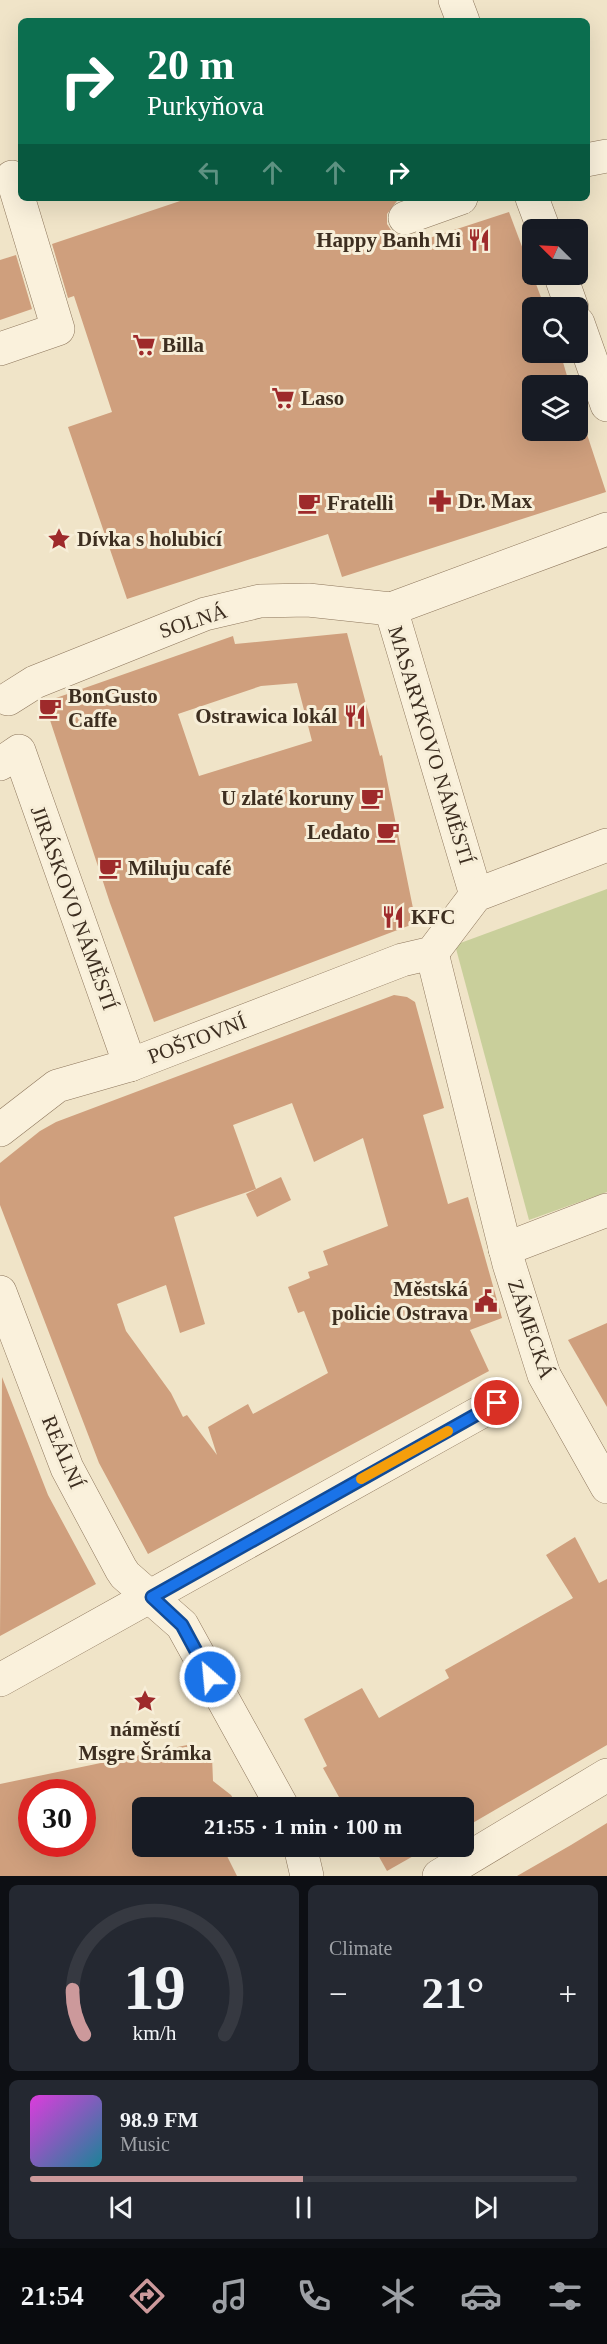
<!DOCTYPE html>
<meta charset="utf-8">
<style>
:root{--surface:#171b24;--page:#242831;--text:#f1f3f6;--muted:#9ea1a6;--line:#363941;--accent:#cc999b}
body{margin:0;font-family:Georgia,serif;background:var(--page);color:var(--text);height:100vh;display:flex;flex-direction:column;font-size:22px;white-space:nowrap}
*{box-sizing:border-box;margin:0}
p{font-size:20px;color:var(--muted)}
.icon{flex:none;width:33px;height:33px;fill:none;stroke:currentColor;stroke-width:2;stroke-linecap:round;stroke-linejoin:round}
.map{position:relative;height:1876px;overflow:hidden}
.panel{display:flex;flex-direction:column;gap:9px;padding:9px;background:#0d0f14;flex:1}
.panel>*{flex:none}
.top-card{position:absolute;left:18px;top:18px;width:572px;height:183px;border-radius:9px;box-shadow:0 6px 24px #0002;background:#0b6e4f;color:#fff;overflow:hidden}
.needle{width:39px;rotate:294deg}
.fabs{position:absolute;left:522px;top:219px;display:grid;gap:12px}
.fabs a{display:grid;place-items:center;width:66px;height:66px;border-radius:9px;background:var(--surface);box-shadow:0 6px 24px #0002;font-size:30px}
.speed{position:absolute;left:18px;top:1779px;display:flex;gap:12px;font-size:30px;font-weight:700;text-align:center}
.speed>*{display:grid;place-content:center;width:78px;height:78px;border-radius:50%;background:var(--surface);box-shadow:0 6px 24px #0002;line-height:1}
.speed .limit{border:9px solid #d22;background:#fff;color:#111}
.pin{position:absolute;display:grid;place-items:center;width:51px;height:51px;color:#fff;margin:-26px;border:3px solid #fff;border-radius:50%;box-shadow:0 2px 6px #0007}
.me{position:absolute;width:66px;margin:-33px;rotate:333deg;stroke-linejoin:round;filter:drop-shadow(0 0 4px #0008)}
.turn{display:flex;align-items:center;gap:21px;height:126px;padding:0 30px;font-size:27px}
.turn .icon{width:78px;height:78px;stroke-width:2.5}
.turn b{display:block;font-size:42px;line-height:51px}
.lanes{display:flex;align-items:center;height:57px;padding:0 30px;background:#0003;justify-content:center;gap:30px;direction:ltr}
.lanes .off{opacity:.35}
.big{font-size:45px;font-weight:700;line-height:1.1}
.panel .card{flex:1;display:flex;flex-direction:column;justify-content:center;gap:9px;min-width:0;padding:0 21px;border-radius:9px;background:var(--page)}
.panel .dial{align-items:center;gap:0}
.dial svg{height:156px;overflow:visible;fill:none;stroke:var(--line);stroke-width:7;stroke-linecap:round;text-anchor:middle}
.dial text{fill:var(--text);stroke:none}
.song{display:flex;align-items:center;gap:18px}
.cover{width:72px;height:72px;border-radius:9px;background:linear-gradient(135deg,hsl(300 70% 55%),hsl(190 70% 35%))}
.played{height:6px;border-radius:3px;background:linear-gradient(90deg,var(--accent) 50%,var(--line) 50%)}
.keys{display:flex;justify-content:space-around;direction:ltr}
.heat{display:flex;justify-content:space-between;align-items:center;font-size:33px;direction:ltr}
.panel .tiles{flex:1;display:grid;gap:9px;grid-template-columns:1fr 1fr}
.card:last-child{grid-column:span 2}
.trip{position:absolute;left:132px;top:1797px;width:342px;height:60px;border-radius:9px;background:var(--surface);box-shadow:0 6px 24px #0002;font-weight:700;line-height:60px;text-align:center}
.tab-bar{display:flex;height:96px;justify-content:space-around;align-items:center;background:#090b0e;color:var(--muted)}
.tab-bar .icon{width:42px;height:42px}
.tab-bar .active{color:var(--accent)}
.tab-bar b{font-size:27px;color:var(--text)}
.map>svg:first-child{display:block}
.green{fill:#c9cf9b}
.building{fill:#cf9f7d;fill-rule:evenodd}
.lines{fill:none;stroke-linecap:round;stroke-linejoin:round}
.minor-casing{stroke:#8d765c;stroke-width:34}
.minor{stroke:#faf1dc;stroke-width:33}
.route-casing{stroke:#114b97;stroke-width:15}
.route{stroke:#1a73e8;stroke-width:10}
.slow{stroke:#f59e0b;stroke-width:10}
.labels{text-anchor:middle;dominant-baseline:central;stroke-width:6;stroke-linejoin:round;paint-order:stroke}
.poi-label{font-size:21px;font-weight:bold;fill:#3d2e20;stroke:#f7eed8;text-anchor:start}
.street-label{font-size:21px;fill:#3d2e20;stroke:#f7eed8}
</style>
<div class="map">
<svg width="607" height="1876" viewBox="0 0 607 1876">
<rect width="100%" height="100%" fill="#f0e4c8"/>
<!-- green -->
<path class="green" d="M607 889V1192L529 1220 455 945Z"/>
<!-- building -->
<g class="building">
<path d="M189 198H396L397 201 387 214V224L393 233 408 236 411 244 509 212 545 308H532V352H560L570 386H532V430H578V407L606 492 342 577 328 534 127 599 68 427 112 412 74 296 68 298 52 244Z"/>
<path d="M16 255 32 309 0 320V260Z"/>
<path d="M347 633 380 756 382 755 416 923 154 1022 110 903 48 714 56 698 233 636 235 644ZM297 683 312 741 199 776 178 714 261 686Z"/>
<path d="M394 995 407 997 415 1002 444 1108 423 1115 448 1204 468 1197 502 1318 470 1330 489 1371 148 1554 99 1463 0 1205V1163L40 1131 56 1122ZM292 1103 314 1162 363 1138 388 1226 323 1251 328 1265 308 1272 310 1278 288 1287 298 1313 304 1311 328 1373 253 1414 248 1404 208 1427 217 1455 187 1415 183 1417 171 1393 126 1331 117 1304 166 1285 180 1333 205 1324 174 1217 256 1189 233 1125Z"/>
<path d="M281 1177 291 1200 257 1217 246 1194Z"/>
<path d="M607 1323V1407L568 1340Z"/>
<path d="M2 1377 48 1495 96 1584 0 1636Z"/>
<path d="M575 1537 599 1583 607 1579V1745L464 1828V1808H345L323 1768 327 1766 304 1719 362 1688 379 1718 449 1678 445 1670 573 1598 546 1555Z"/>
<path d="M192 1744 196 1761 212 1756 213 1781 231 1795 239 1808H142V1846H232L226 1854 237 1876H0V1784ZM32 1792H82V1844H32Z"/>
<path d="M607 1823V1876H517L571 1845Z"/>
<path d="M373 1846H431L387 1871Z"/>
</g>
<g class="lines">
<!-- minor casing -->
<g class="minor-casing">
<g id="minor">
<path d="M455 0 463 21"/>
<path d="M586 160 607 156"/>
<path d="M532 198 544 230"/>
<path d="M405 218 461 198"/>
<path d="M560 274 572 308"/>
<path d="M578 323 607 405"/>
<path d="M0 349 58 329 12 177"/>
<path d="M391 609 476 895"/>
<path d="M8 699 35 682 205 614 260 601 308 600 391 609 607 529"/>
<path d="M0 764 19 751 130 1065"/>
<path d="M432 953 509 1264 544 1375 607 1487"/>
<path d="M0 1130 57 1086 130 1065 402 960 432 953 476 895 607 845"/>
<path d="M505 1249 607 1210"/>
<path d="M0 1292 67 1468 121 1569 125 1575 182 1625 283 1808"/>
<path d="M0 1680 497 1403"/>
<path d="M300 1846 307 1876"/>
<path d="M439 1876 607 1775"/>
</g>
</g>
<!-- minor -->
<use href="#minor" class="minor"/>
</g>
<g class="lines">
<!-- route casing -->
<g class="route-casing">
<path id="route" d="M210 1677 182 1625 152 1597 497 1403"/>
</g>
<!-- route -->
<use href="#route" class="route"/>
<!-- slow -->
<path class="slow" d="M361 1479 448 1431"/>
</g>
<!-- icons -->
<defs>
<g id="restaurant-bare" transform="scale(1.8)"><path d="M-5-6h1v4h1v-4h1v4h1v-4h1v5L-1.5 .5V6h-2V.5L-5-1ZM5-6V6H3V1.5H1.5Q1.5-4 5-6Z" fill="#9e2a2b" stroke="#f7eed8" stroke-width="2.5" paint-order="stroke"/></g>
<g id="supermarket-bare" transform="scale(1.8)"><path d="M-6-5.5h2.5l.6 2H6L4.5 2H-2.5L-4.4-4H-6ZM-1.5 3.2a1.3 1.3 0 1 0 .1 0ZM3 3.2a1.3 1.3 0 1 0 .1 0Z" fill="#9e2a2b" stroke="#f7eed8" stroke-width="2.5" paint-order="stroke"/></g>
<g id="pharmacy-bare" transform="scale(1.8)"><path d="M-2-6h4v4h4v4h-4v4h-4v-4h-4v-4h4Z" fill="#9e2a2b" stroke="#f7eed8" stroke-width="2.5" paint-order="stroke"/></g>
<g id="cafe-bare" transform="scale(1.8)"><path d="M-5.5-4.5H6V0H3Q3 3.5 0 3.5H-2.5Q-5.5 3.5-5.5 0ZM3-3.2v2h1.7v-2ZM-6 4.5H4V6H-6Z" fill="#9e2a2b" stroke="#f7eed8" stroke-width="2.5" paint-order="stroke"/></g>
<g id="sight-bare" transform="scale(1.8)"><path d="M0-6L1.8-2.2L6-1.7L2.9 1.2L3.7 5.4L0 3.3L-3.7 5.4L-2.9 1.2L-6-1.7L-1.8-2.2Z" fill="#9e2a2b" stroke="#f7eed8" stroke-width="2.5" paint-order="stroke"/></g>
<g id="civic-bare" transform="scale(1.8)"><path d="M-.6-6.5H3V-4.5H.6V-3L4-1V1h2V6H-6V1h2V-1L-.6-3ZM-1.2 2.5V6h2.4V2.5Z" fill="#9e2a2b" stroke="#f7eed8" stroke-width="2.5" paint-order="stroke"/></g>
</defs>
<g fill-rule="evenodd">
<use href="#restaurant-bare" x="479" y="240"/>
<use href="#supermarket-bare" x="144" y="345"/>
<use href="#supermarket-bare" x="283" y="398"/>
<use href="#pharmacy-bare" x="440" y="501"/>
<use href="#cafe-bare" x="309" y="503"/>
<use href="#sight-bare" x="59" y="539"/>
<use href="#cafe-bare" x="50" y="708"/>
<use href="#restaurant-bare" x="355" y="716"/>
<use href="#cafe-bare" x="372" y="798"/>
<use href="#cafe-bare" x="388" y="832"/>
<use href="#cafe-bare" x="110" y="868"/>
<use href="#restaurant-bare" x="393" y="917"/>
<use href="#civic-bare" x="486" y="1301"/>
<use href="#sight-bare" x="145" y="1701"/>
</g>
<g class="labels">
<!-- poi labels -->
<g class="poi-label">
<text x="461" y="240" text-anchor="end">Happy Banh Mi</text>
<text x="162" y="345">Billa</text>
<text x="301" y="398">Laso</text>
<text x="458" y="501">Dr. Max</text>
<text x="327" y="503">Fratelli</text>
<text x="77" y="539">Dívka s holubicí</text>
<text x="68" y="696">BonGusto<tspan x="68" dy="24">Caffe</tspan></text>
<text x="337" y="716" text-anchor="end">Ostrawica lokál</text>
<text x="354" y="798" text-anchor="end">U zlaté koruny</text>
<text x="370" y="832" text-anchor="end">Ledato</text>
<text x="128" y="868">Miluju café</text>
<text x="411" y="917">KFC</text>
<text x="468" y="1289" text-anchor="end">Městská<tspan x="468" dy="24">policie Ostrava</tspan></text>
<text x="145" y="1729" text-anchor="middle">náměstí<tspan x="145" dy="24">Msgre Šrámka</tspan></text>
</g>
<!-- street labels -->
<g class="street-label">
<text transform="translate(193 621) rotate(-18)">SOLNÁ</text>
<text transform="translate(431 745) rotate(73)">MASARYKOVO NÁMĚSTÍ</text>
<text transform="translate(74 908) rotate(70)">JIRÁSKOVO NÁMĚSTÍ</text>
<text transform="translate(197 1039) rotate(-21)">POŠTOVNÍ</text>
<text transform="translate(531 1329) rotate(71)">ZÁMECKÁ</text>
<text transform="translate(63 1452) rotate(67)">REÁLNÍ</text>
</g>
</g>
</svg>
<div class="fabs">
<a><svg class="needle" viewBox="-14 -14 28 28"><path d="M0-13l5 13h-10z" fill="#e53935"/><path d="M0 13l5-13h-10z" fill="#9ea1a6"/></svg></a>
<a><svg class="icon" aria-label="search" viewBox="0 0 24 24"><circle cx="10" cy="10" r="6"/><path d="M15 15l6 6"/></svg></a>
<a><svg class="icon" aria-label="layers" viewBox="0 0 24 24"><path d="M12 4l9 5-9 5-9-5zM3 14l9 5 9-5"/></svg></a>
</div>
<div class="speed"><div class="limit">30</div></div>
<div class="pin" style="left:497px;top:1403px;background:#d93025"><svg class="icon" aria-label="arrive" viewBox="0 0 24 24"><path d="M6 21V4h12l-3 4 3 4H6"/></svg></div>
<svg class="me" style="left:210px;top:1677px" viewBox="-20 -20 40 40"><circle r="17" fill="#1a73e8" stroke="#fff" stroke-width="3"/><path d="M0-11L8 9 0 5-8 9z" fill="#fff"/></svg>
<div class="trip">21:55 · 1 min · 100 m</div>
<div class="top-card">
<div class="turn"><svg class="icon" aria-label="right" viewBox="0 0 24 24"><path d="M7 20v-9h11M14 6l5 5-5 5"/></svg><div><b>20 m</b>Purkyňova</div></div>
<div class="lanes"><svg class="icon off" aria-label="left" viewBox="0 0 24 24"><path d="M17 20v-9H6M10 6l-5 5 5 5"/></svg><svg class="icon off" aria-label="ahead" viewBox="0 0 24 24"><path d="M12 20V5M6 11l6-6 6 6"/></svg><svg class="icon off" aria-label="ahead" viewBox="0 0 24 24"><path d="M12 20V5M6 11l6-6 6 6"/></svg><svg class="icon" aria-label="right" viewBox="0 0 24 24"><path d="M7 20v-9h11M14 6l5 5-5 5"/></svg></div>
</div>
</div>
<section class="panel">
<div class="tiles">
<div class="card dial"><svg viewBox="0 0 100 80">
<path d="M14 69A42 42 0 1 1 86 69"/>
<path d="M14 69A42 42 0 0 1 8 46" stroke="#cc999b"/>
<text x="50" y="56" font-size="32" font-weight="700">19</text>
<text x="50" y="72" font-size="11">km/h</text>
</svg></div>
<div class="card"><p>Climate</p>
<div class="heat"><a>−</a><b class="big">21°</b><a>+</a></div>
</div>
<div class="card">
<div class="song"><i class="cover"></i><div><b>98.9 FM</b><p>Music</p></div></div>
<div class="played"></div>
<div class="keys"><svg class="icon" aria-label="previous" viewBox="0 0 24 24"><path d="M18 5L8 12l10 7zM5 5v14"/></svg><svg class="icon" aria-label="pause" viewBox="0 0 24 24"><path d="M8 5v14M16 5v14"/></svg><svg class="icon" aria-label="next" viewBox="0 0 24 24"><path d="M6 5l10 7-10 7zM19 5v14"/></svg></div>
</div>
</div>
</section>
<nav class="tab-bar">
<b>21:54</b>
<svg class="icon active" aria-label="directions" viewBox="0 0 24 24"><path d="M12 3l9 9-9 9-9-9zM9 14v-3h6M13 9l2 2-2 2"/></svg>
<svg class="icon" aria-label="music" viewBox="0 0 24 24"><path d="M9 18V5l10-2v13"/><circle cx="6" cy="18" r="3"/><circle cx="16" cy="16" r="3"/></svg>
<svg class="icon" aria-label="phone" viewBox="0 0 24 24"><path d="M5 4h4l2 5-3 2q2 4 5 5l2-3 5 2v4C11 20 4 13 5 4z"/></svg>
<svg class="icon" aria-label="climate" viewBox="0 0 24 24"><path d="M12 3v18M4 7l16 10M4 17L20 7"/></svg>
<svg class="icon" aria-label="car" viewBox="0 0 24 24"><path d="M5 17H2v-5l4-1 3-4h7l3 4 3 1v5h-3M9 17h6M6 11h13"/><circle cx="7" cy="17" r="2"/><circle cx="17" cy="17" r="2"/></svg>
<svg class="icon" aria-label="filters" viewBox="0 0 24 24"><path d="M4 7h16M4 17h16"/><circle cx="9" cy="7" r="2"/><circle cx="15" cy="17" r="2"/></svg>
</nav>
